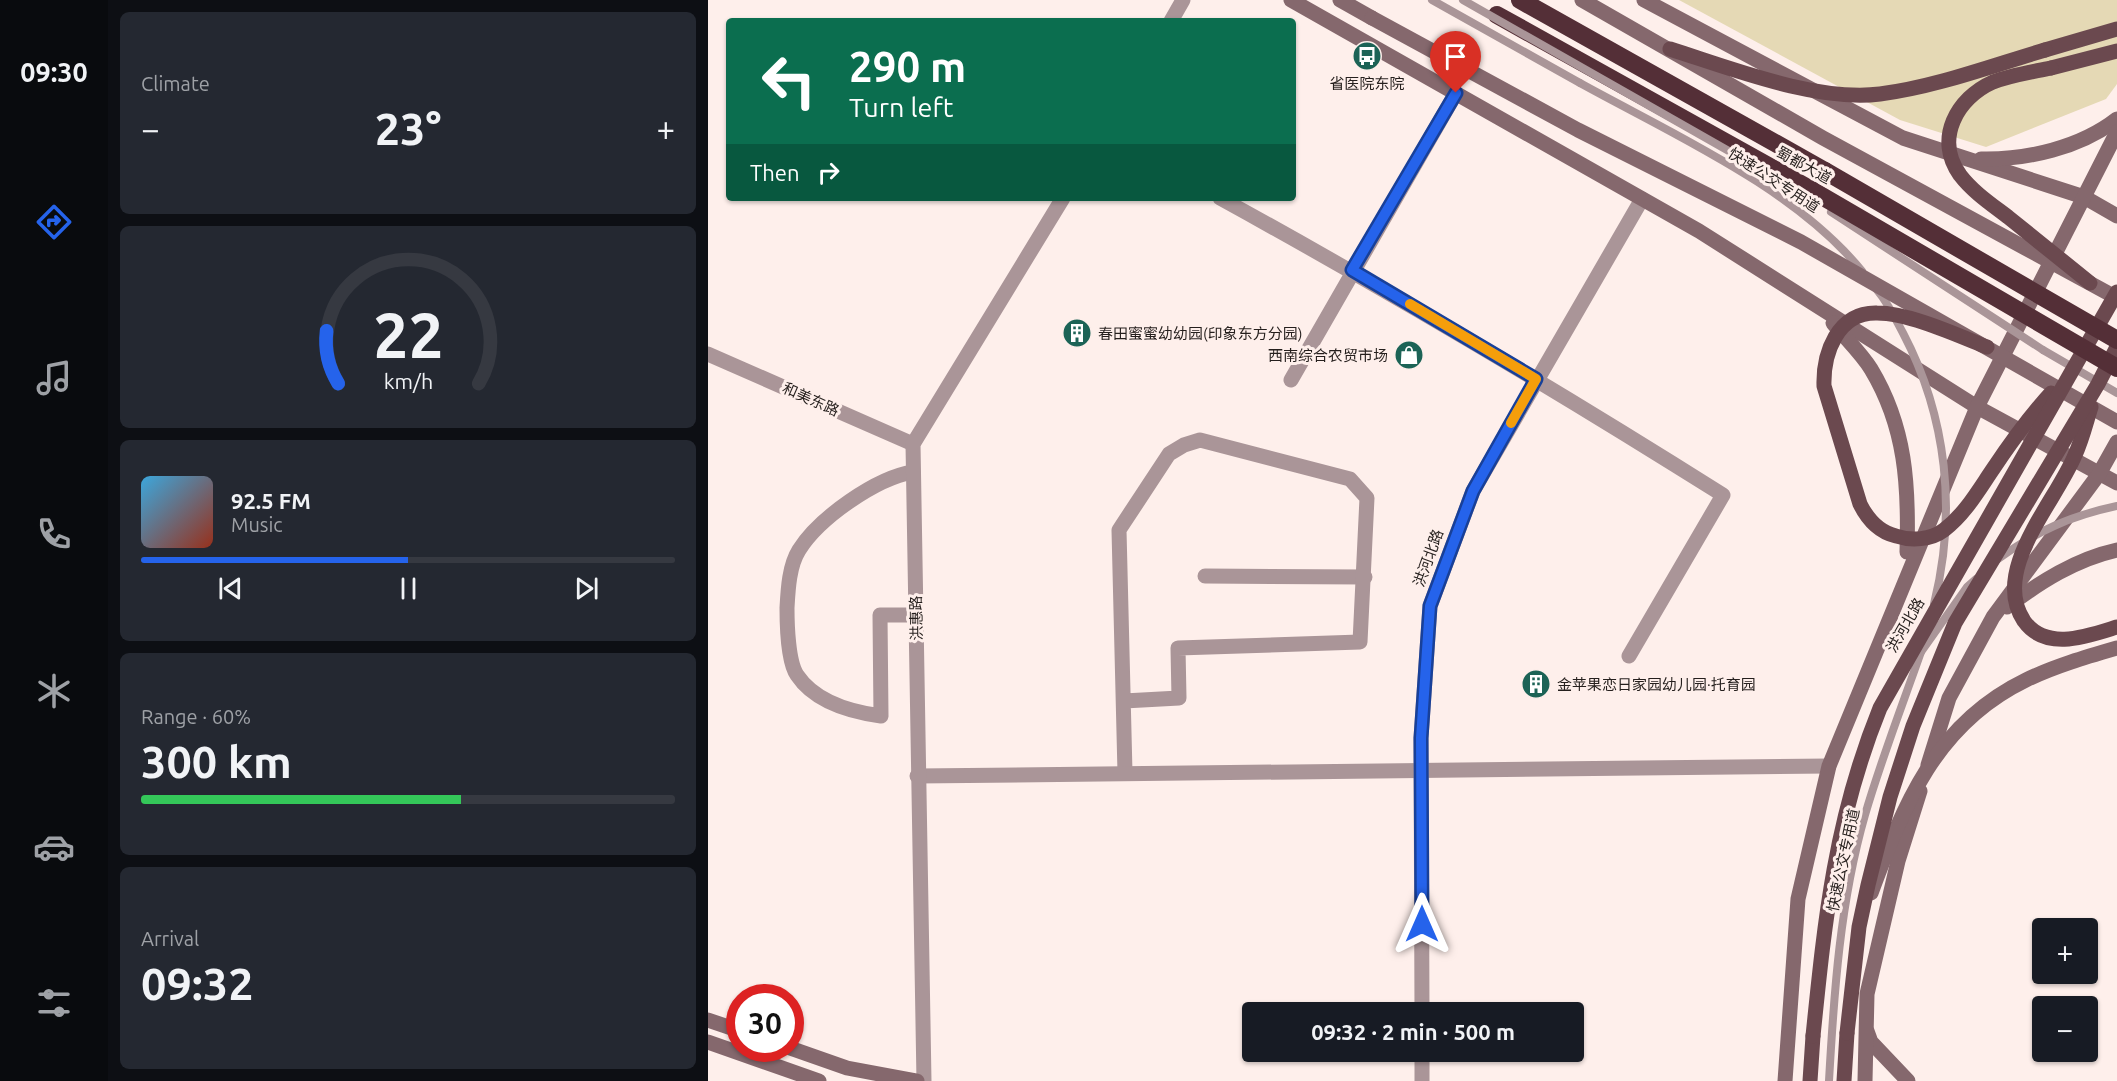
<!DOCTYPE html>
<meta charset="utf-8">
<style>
:root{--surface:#171b24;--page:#242831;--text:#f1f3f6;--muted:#9ea1a6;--line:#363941;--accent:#2563eb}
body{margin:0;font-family:Ubuntu,"Noto Sans SC",sans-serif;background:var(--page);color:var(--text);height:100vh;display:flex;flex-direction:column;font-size:22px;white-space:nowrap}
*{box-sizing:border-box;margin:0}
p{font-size:20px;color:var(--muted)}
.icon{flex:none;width:33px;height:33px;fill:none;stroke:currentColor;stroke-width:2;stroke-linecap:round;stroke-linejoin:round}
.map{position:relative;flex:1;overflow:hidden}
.side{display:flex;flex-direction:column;gap:12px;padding:12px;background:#0d0f14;width:600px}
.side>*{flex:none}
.top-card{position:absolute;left:18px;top:18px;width:570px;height:183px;border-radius:6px;box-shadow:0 2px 4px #0004;background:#0b6e4f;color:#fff;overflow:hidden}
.buttons{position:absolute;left:1324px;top:918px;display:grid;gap:12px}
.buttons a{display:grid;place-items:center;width:66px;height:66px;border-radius:6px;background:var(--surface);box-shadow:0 2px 4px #0004;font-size:30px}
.speed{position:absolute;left:18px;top:984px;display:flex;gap:12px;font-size:30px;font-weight:700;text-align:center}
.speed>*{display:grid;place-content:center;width:78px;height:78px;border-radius:50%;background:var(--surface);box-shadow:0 2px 4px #0004;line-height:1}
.speed .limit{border:9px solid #d22;background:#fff;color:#111}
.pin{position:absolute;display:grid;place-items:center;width:51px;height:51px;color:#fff;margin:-62px -26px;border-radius:50% 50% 50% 0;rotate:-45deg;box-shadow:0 0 6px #0007}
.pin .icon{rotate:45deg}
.me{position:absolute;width:66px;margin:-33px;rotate:0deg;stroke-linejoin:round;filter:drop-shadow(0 0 4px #0008)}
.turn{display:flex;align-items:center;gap:21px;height:126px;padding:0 24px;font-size:27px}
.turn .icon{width:78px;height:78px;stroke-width:2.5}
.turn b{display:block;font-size:42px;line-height:51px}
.then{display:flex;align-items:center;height:57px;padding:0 24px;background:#0003;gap:12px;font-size:22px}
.big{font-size:45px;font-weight:700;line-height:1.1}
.side .tile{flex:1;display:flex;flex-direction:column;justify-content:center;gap:9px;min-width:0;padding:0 21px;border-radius:9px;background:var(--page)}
.side .dial{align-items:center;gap:0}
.dial svg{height:156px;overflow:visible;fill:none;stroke:var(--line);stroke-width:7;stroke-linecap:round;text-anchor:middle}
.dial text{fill:var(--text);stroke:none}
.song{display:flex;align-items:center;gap:18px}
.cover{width:72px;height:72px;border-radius:9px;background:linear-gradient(135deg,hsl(200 70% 55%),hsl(10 70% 35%))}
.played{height:6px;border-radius:3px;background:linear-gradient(90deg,var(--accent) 50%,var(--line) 50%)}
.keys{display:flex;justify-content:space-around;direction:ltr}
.heat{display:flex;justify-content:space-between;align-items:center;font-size:33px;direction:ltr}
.charge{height:9px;border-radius:4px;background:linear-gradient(90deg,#34c759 60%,var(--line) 0)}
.trip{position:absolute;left:534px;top:1002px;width:342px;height:60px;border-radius:6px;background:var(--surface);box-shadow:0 2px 4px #0004;font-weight:700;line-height:60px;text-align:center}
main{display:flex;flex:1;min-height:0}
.menu{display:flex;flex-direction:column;width:108px;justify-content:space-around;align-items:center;background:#090b0e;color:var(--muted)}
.menu .icon{width:42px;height:42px}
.menu .on{color:var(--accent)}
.menu b{font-size:27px;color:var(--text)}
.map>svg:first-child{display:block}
.green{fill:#e5d9b5}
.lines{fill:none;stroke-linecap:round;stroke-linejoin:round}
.lane{stroke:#aa9598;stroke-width:8}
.street{stroke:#aa9598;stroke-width:15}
.secondary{stroke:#85686d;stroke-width:15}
.primary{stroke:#6b494f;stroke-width:15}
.highway{stroke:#542f37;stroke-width:18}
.lane-bridge{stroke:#aa9598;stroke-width:8}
.secondary-bridge{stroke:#85686d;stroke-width:15}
.primary-bridge{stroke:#6b494f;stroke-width:15}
.highway-bridge{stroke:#542f37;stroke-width:18}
.route-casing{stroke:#184099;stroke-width:15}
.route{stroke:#2563eb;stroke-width:10}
.slow{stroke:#f59e0b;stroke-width:10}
.labels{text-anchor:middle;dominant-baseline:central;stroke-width:6;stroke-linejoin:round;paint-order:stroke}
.poi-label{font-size:15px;fill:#251f1d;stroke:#feefeb;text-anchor:start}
.street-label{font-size:15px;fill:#251f1d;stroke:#feefeb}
</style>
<main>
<nav class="menu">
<b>09:30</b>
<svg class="icon on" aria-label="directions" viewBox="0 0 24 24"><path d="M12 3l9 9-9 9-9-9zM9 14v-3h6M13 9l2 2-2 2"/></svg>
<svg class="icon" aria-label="music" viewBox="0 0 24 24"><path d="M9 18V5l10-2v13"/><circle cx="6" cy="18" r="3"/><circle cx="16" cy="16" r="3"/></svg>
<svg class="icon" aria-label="phone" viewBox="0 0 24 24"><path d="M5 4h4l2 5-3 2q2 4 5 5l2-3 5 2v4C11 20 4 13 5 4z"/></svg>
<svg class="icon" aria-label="climate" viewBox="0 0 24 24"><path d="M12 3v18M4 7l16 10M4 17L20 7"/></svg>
<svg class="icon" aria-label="car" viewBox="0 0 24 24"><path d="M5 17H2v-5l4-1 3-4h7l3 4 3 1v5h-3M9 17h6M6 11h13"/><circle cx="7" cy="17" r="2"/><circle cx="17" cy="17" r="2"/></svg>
<svg class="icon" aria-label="filters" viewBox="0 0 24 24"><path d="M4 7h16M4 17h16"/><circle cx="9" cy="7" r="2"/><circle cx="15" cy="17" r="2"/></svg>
</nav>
<section class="side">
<div class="tile"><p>Climate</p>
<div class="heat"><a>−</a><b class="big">23°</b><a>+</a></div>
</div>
<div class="tile dial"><svg viewBox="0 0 100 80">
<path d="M14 69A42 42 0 1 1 86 69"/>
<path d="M14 69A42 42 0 0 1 8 42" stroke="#2563eb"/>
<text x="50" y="56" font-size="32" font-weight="700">22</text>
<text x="50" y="72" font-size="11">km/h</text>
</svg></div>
<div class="tile">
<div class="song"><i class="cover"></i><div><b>92.5 FM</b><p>Music</p></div></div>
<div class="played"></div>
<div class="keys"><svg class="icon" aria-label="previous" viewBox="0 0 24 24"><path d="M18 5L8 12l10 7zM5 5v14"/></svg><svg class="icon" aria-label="pause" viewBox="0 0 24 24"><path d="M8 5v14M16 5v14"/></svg><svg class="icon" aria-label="next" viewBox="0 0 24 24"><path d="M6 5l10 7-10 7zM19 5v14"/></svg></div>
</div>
<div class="tile"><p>Range · 60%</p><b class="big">300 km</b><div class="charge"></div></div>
<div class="tile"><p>Arrival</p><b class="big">09:32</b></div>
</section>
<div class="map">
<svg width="1409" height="1081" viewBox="0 0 1409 1081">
<rect width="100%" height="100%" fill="#feefeb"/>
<!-- green -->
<path class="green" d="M971 0H1409V84L1398 99 1278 147 1192 120Z"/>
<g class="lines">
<!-- lane -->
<g class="lane">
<path d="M724 0 872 83"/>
<path d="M1335 350 1409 393"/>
<path d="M1121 1081C1126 992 1132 902 1157 815 1173 760 1194 706 1213 652"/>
</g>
<!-- street -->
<g class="street">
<path d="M463 21 475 0"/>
<path d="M512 198C683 292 850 391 1015 495L921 656"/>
<path d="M0 354 205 444"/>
<path d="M583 380 748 93"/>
<path d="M205 472C168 478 111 518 91 550 81 566 80 590 79 608 79 624 80 662 89 675 107 702 143 712 173 716L172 615H208"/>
<path d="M497 576 657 577"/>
<path d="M416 701 471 698 470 648 652 642 659 498 642 479 492 440 476 445 461 454 411 530 417 773"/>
<path d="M209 776 1121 766"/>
<path d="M714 1012 713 738 722 606 765 491 934 199"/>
<path d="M714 1052V1081"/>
<path d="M216 1081 205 444 355 198"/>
</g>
<!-- secondary -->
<g class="secondary">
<path d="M583 0 991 231 1269 407 1409 483"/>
<path d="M632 0 664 18"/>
<path d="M936 0 1195 138 1376 197 1409 216"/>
<path d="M1273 159C1318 160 1372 148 1409 119"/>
<path d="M1125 323C1137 338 1153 353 1163 369 1198 427 1201 486 1199 552"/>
<path d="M1299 607C1332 582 1368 559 1409 550"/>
<path d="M1220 765 1241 698 1285 617 1391 474 1409 442"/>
<path d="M0 1020 32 1031"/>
<path d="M1159 1031 1163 1042 1200 1081"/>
<path d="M0 1042 111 1081"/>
<path d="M82 1048 139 1068 209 1081"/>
<path d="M1077 1081 1090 899 1121 766 1269 407 1409 132"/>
<path d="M1157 1081 1159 994 1190 861 1212 791"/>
</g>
<!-- primary -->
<g class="primary">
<path d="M1337 50 1409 29"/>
<path d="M1343 68 1409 51"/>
<path d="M1102 1081 1105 1036"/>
<path d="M1136 1081 1139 1033"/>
</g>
<!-- highway -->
<g class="highway">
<path d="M812 0 1117 171"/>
<path d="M789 15 1100 188"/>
</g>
<!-- lane-bridge -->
<g class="lane-bridge">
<path d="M755 0 1098 195"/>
<path d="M872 83C966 135 1085 187 1154 271"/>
<path d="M1123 212 1335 350"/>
<path d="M1169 290C1180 303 1187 318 1195 333 1239 417 1249 512 1226 604"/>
<path d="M1290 559C1329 531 1362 516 1409 506"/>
<path d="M1213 652 1259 587 1268 579"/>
</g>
<!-- secondary-bridge -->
<g class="secondary-bridge">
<path d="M874 0 1115 138 1409 298"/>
<path d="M664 18 870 130 1093 242 1409 422"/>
<path d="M1163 893C1196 805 1227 724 1318 680 1347 666 1378 657 1409 648"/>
</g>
<!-- primary-bridge -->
<g class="primary-bridge">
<path d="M962 49C1022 68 1108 102 1172 94 1227 87 1283 66 1337 50"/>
<path d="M1343 68C1324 72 1303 75 1285 82 1249 98 1226 139 1252 175 1265 192 1283 204 1300 217 1327 239 1355 261 1382 283"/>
<path d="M1279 347C1249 335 1201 313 1169 313 1129 312 1115 354 1116 386L1152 504C1160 520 1171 532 1188 536 1203 541 1223 540 1236 530 1257 514 1270 491 1285 469 1303 442 1321 417 1343 393"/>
<path d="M1383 407C1378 423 1374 440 1367 455 1348 502 1282 570 1316 621 1338 652 1380 636 1409 627"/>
<path d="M1139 1033 1151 927 1160 885 1182 797 1205 726 1247 623 1390 384 1409 347"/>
<path d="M1105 1036C1117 918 1127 819 1172 708L1409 292"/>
</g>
<!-- highway-bridge -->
<g class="highway-bridge">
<path d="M1117 171 1409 340"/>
<path d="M1100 188 1409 368"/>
</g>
</g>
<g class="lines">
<!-- route casing -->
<g class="route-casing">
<path id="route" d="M714 924 713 738 722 606 765 491 828 379 644 270 748 93"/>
</g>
<!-- route -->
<use href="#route" class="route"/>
<!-- slow -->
<path class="slow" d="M702 304 828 379 803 423"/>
</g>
<!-- icons -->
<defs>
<g id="bus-disc" transform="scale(1.5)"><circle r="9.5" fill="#1c6356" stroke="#feefeb"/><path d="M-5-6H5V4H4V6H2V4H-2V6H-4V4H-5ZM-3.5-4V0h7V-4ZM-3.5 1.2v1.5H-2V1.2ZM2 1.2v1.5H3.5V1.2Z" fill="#fff"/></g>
<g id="building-disc" transform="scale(1.5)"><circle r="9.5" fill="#1c6356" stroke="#feefeb"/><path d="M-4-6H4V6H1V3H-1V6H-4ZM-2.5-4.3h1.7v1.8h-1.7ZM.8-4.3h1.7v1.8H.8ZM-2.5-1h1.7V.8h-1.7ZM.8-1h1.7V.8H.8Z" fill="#fff"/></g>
<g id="shop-disc" transform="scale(1.5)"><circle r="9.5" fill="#1c6356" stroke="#feefeb"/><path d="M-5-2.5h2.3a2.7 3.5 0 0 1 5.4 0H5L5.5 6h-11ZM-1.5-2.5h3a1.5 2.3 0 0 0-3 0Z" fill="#fff"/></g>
</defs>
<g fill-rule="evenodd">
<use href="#bus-disc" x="659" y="56"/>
<use href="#building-disc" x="369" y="333"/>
<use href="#shop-disc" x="701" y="355"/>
<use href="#building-disc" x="828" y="684"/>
</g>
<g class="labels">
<!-- poi labels -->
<g class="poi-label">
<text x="659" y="83" text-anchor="middle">省医院东院</text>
<text x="390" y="333">春田蜜蜜幼幼园(印象东方分园)</text>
<text x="680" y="355" text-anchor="end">西南综合农贸市场</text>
<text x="849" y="684">金苹果恋日家园幼儿园·托育园</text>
</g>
<!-- street labels -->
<g class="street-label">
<text transform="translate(1096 165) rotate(29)">蜀都大道</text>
<text transform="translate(1066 180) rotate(33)">快速公交专用道</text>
<text transform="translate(103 399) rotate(24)">和美东路</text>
<text transform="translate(720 558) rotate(-70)">洪河北路</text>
<text transform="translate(208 618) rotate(-91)">洪惠路</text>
<text transform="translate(1197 625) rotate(-60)">洪河北路</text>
<text transform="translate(1135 860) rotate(-78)">快速公交专用道</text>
</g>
</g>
</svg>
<div class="buttons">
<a>+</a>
<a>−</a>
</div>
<div class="speed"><div class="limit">30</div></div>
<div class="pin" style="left:748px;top:93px;background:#d93025"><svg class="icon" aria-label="arrive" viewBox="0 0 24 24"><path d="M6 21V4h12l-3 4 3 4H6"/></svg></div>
<svg class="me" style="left:714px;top:924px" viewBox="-20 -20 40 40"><path d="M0-17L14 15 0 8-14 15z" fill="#2563eb" stroke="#fff" stroke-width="4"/></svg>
<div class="trip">09:32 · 2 min · 500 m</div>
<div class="top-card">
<div class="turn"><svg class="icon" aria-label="left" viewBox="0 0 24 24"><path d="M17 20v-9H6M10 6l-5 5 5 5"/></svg><div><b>290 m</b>Turn left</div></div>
<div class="then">Then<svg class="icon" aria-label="right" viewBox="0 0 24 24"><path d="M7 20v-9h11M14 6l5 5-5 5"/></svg></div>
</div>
</div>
</main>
